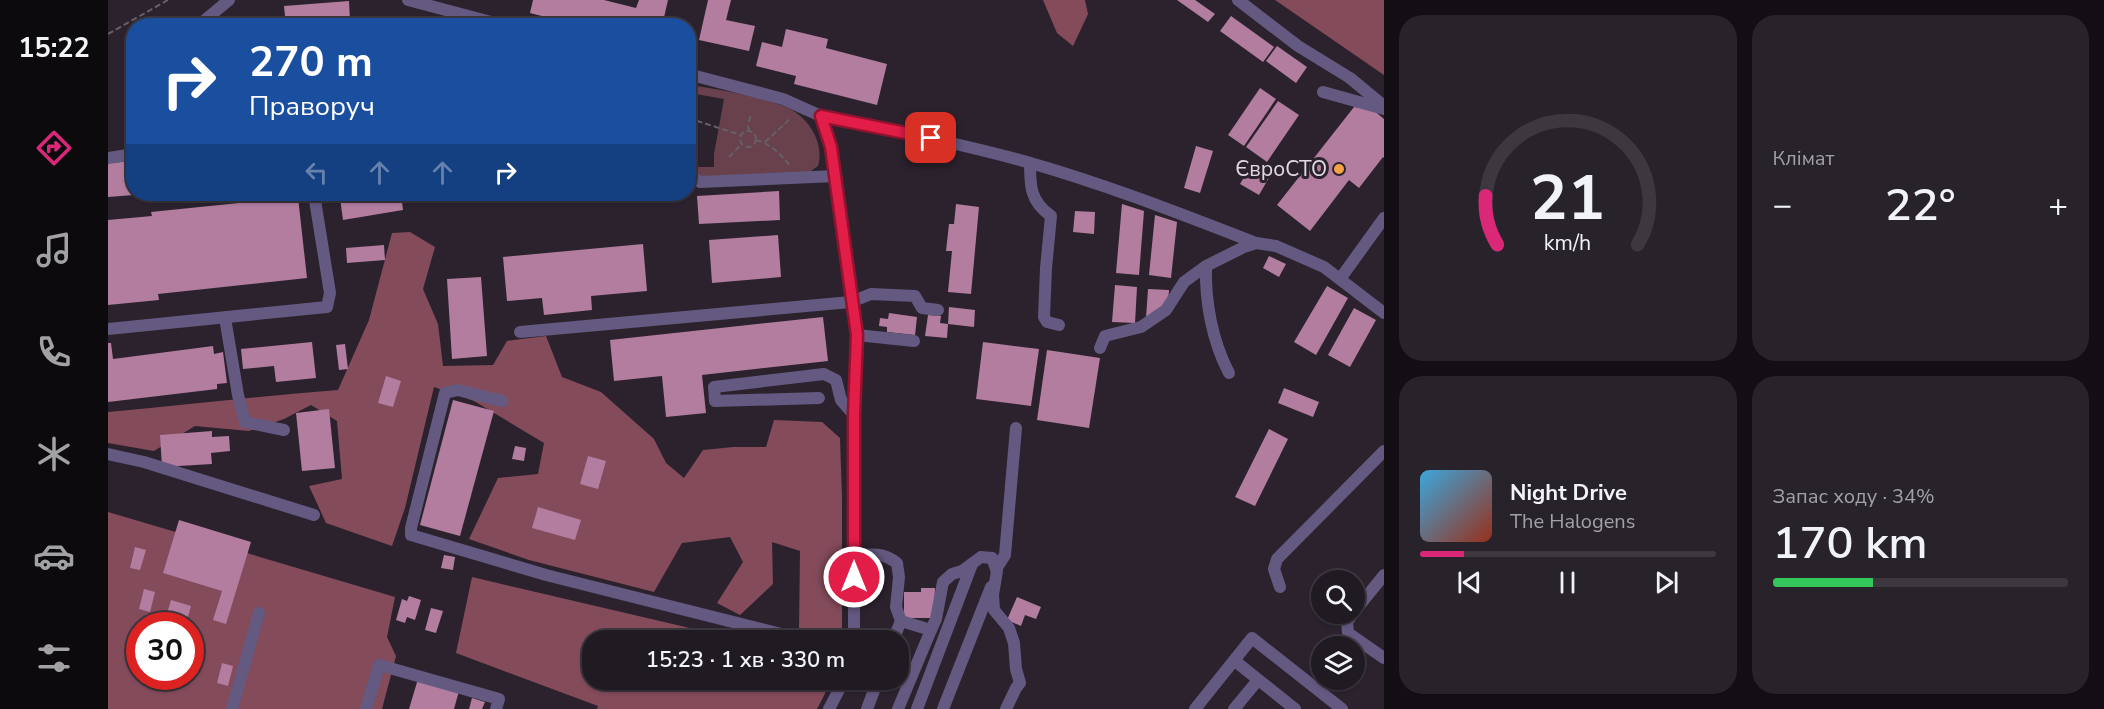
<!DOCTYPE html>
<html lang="uk">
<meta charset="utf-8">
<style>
:root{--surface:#201a22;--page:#28232a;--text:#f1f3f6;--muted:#a2a1a5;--line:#3d3840;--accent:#db2777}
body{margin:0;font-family:"Nunito Sans",sans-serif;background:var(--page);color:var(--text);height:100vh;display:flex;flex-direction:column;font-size:22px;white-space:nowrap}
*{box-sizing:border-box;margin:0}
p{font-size:20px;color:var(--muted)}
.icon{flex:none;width:33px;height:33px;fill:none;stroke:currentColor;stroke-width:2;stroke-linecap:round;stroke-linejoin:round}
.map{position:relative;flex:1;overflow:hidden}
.drawer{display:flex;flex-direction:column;gap:15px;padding:15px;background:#120e13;width:720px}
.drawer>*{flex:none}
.guide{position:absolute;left:18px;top:18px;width:570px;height:183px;border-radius:24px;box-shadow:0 2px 4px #0004,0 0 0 2px var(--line);background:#1a4fa0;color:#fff;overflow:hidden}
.tools{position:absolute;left:1203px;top:570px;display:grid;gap:12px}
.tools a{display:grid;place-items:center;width:54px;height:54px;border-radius:50%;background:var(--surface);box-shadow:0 2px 4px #0004,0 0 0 2px var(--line);font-size:30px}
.speed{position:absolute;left:18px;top:612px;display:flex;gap:12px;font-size:30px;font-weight:700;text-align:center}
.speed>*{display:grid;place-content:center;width:78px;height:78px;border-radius:50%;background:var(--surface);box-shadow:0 2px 4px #0004,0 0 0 2px var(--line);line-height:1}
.speed .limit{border:9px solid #d22;background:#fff;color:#111}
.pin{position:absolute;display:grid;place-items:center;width:51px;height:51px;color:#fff;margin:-26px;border-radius:12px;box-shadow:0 3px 9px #0006}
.me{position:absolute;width:66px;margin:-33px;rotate:0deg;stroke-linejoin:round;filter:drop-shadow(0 0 4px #0008)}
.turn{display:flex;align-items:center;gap:21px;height:126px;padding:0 24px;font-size:27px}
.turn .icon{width:78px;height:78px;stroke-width:2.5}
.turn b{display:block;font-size:42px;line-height:51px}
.lanes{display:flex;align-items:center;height:57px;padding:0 24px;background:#0003;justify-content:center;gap:30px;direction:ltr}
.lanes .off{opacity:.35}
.big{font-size:45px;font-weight:600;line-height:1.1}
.drawer .widget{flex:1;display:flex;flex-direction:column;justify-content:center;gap:9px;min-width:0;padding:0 21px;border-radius:24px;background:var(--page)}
.drawer .dial{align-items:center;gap:0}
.dial svg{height:156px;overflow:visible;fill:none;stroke:var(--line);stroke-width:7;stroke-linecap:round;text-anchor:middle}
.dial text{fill:var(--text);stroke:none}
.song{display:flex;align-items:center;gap:18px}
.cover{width:72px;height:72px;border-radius:9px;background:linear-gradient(135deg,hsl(200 70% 55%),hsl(10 70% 35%))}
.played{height:6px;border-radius:3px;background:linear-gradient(90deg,var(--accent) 15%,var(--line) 15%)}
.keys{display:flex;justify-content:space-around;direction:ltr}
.heat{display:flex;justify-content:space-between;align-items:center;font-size:33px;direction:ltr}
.charge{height:9px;border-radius:4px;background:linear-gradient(90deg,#34c759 34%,var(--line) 0)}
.drawer .tiles{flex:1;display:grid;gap:15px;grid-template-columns:repeat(2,1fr)}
.trip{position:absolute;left:474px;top:630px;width:327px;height:60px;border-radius:24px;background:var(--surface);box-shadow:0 2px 4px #0004,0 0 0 2px var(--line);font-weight:600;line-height:60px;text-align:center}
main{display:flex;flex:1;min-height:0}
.menu{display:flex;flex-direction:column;width:108px;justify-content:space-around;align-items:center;background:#0d0a0e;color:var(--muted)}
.menu .icon{width:42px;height:42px}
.menu .selected{color:var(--accent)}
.menu b{font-size:27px;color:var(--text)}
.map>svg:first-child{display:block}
.green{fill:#68414c}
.forest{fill:#844b5b;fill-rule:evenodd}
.building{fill:#b27d9f}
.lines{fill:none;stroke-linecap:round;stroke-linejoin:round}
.path{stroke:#665f68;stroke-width:2;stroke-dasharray:6 3;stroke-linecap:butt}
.minor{stroke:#645980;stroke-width:12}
.route-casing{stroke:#92132f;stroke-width:15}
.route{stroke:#e11d48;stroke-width:10}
.poi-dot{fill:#f4a344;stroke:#2b222d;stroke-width:2}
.labels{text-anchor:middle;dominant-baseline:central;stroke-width:6;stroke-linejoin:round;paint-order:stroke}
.poi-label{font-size:21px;fill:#e0dbe2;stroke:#2b222d;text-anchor:end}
</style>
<main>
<nav class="menu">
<b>15:22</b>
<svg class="icon selected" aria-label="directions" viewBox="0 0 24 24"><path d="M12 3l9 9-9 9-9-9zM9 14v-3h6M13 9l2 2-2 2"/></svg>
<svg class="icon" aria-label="music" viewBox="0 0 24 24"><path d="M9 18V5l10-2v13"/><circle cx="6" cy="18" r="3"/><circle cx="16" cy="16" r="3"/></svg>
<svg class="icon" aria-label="phone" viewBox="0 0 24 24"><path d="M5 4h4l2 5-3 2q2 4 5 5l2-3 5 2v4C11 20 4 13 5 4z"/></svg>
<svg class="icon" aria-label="climate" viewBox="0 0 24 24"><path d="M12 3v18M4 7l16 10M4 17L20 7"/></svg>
<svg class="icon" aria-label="car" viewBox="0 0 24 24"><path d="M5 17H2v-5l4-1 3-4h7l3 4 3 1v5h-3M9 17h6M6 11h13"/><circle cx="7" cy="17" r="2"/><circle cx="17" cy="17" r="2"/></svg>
<svg class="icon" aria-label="filters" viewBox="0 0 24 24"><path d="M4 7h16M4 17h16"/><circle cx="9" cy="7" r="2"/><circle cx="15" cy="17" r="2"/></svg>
</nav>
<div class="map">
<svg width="1276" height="709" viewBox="0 0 1276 709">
<rect width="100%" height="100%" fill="#2b222d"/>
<!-- green -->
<path class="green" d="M583 85C613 90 649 96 678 107 700 116 717 143 710 166L700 173 598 179 587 173 586 167H606V154L616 99 582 93Z"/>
<!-- forest -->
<g class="forest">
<path d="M935 0H977L980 14 965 46 949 33Z"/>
<path d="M1167 0H1276V75Z"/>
<path d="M302 232 327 247 315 289 330 324 335 366 385 365 399 341 438 336 454 377 493 392 546 439 558 463 576 478 595 450 625 447H658L666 420 714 422 732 438 734 498V631L724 640H721L691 631 692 551 664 542 665 584 632 615 609 603 635 562 622 537 574 543 546 592 421 560 361 539 390 478 430 474 436 443 366 401 326 387 297 508 284 546 218 523 201 486 234 479 229 421 203 405 176 419 141 431 87 426 46 451 0 443V412C77 405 153 396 230 390L261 320 284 233Z"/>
<path d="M0 512 287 597 279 637 288 656 274 709H0ZM32 626H82V676H32Z"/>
<path d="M364 577 633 640H484V680H724L709 709H489L490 706 348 653Z"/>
</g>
<!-- building -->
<g class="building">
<path d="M425 0H496L528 8 531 0H560L554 26H473L422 13Z"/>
<path d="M600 0H623L618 20 647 26 641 51 591 40Z"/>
<path d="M1069 0H1087L1107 14 1100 22Z"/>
<path d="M241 1 242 21 298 17V26H178L176 6Z"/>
<path d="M1123 16 1166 47 1155 62 1112 31Z"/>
<path d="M678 29 720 39 718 48 779 64 769 105 686 84 688 76 648 66 654 42 674 47Z"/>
<path d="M1169 46 1199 67 1188 83 1158 61Z"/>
<path d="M1152 88 1168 99 1136 146 1120 135Z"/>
<path d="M1170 101 1191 115 1159 162 1138 147Z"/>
<path d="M1246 107 1264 109 1276 119V158L1275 157 1251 188 1241 180 1202 231 1169 205Z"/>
<path d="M1088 146 1105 151 1092 193 1076 188Z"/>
<path d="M26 161V195L0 197V163Z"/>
<path d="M1143 165 1162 176 1151 195 1132 184Z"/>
<path d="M671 191 672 220 591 224 589 196Z"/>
<path d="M261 194H293L295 210 235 220 232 198Z"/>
<path d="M406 194H424V199L407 201Z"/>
<path d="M448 194H493V197L449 202Z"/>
<path d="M190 197 199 278 50 294 51 300 0 305V220L44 216 43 212Z"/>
<path d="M848 204 871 207 863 294 840 292 844 251H838L841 224H846Z"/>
<path d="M1014 204 1036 211 1031 275 1008 273Z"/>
<path d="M967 211 987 212 986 234 965 232Z"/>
<path d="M1047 215 1069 222 1063 278 1041 275Z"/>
<path d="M670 235 673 277 604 283 601 240Z"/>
<path d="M535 244 539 291 483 296 484 310 436 315 434 298 399 301 395 257Z"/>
<path d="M276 245 277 260 239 263 238 248Z"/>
<path d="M1161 256 1178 264 1171 277 1155 268Z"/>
<path d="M373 277 379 356 344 359 339 279Z"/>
<path d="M1007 285 1029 287 1027 323 1004 322Z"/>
<path d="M1219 286 1240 298 1208 355 1186 342Z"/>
<path d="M1040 289 1061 290 1060 304 1038 318Z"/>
<path d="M841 307 867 310 866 327 840 324Z"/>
<path d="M1246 308 1268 320 1242 367 1220 355Z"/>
<path d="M781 313 809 317 807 335 779 332V327L771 326 772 318 780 319Z"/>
<path d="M820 315 833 316 832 323 840 324 839 338 817 336Z"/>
<path d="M715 317 720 361 594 375 598 413 558 417 554 376 506 381 502 340Z"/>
<path d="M204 342 208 378 168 382 166 366 135 369 133 349Z"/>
<path d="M875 342 931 349 923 406 868 399Z"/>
<path d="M0 343H3L5 359 105 346 106 354 115 352 119 383 109 384V389L0 402Z"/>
<path d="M237 344 240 369 231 370 228 345Z"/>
<path d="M939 350 992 358 981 428 929 420Z"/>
<path d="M278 376 293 381 285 407 270 403Z"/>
<path d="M1176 388 1211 402 1205 417 1170 403Z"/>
<path d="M345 400 386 411 352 536 312 525Z"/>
<path d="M221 409 227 468 194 471 188 413Z"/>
<path d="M1161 429 1180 439 1147 506 1127 497Z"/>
<path d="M104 431V437L121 436 122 451 103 453 104 464 54 467 52 435Z"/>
<path d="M407 446 418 448 416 461 404 459Z"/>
<path d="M480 456 498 461 490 489 472 484Z"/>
<path d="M430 507 473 520 467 540 424 528Z"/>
<path d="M71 520 143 542 118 624 105 620 114 591 55 573Z"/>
<path d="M27 547 38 550 32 570 22 568Z"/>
<path d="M336 555 347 557 345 570 333 568Z"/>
<path d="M813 588H827L826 618H796V592H813Z"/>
<path d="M36 589 47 592 42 612 31 609Z"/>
<path d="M301 596 313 600 307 620 299 617 297 623 288 620 294 599 299 601Z"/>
<path d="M909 597 933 607 928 619 917 615 913 626 899 620Z"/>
<path d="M63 600 83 606 79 620 59 614Z"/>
<path d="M323 608 335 611 328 633 317 630Z"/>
<path d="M114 663 125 666 120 686 109 683Z"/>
<path d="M310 679 351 691 346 709H301Z"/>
<path d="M364 698 377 702 374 709H361Z"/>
</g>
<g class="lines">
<!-- path -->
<g class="path">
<path d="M0 34 60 0"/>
<path d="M580 118 633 135"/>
<path d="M641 131 640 124 643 115"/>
<circle cx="640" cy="139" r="8"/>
<path d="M648 140C663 144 674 155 683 167"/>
<path d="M657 142 683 118"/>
<path d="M621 157 634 144"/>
</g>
<!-- minor -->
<g class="minor">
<path d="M300 0 398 26"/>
<path d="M1130 0 1190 46 1242 78 1276 106"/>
<path d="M90 26 121 0"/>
<path d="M580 74 675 99 713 116 723 147 728 176 744 309 749 335 746 415V640"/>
<path d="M1215 92 1276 109"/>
<path d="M713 116C782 130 851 143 919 162 997 184 1073 214 1148 243"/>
<path d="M0 158 26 154"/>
<path d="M922 163C922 186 922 201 943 216L938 268 936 317 939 322 951 325"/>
<path d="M580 170 583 177 592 182 728 176"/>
<path d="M1098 266C1097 301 1104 341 1121 373"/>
<path d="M1232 279 1276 218"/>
<path d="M117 318 130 395 137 422 176 430"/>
<path d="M0 329 219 307 222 293 206 194"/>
<path d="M412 332 743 302 763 294 807 296 814 308 830 310"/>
<path d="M749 335 806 341"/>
<path d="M992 348 997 336 1033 327 1058 310 1076 282 1098 266 1136 247 1148 243 1168 246 1216 267 1276 313"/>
<path d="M711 398 607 401 606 387 716 374 728 380 733 400 746 415"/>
<path d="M394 401 350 390 337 393 303 528V535L438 575 697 640"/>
<path d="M0 454 36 462 206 515"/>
<path d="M745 556C764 554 774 552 789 563L791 577 788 607 793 621 823 630 828 619 835 582 844 574 854 571 873 557 884 558 889 571 885 595 886 610 901 628 906 643 908 669 912 683 908 688 898 709"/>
<path d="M888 569 897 555 908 428"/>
<path d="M1172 587 1166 569 1169 559 1276 451"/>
<path d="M1246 612 1276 575"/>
<path d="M1245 614 1239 622 1240 633 1276 658"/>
<path d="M785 640 793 621"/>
<path d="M1127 661 1187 709"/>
<path d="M124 709 151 613"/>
<path d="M258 709 271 665 391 699 388 709"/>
<path d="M721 709 736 680"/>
<path d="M759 709 770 680"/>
<path d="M790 709 823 630"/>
<path d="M809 709 864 564"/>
<path d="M835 709 883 587"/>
<path d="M1087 709 1144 638 1234 709"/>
<path d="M1126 709 1150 680"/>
</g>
</g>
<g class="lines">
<!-- route casing -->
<g class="route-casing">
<path id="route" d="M746 577V415L749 335 723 147 713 116 823 138"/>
</g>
<!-- route -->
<use href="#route" class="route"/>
</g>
<!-- markers -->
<circle class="poi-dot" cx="1231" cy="169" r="6"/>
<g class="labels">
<!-- poi labels -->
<g class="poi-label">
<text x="1219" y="169">ЄвроСТО</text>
</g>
</g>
</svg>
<div class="tools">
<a><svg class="icon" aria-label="search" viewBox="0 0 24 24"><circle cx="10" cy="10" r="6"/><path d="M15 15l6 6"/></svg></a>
<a><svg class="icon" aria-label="layers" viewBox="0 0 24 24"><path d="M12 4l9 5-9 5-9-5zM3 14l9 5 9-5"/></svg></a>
</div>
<div class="speed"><div class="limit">30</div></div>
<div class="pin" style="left:823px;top:138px;background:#d93025"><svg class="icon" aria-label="arrive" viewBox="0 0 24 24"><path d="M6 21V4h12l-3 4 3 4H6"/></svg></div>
<svg class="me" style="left:746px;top:577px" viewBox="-20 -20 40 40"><circle r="17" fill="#e11d48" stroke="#fff" stroke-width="3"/><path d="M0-11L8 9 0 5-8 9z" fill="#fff"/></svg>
<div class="trip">15:23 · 1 хв · 330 m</div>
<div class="guide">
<div class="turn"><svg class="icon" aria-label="right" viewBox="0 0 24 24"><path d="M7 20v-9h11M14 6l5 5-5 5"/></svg><div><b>270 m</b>Праворуч</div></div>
<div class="lanes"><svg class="icon off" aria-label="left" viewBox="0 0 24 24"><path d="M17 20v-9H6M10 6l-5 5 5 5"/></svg><svg class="icon off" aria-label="ahead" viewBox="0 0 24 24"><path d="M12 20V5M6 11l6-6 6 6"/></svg><svg class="icon off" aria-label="ahead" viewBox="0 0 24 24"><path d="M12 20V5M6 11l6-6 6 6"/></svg><svg class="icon" aria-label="right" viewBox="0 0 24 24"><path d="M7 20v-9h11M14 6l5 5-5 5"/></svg></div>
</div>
</div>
<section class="drawer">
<div class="tiles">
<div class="widget dial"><svg viewBox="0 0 100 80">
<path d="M14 69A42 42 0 1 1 86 69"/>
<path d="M14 69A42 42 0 0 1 8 44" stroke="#db2777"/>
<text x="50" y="56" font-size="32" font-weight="700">21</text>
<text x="50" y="72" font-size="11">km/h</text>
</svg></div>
<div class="widget"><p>Клімат</p>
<div class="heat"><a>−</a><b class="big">22°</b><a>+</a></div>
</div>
<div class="widget">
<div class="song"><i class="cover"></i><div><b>Night Drive</b><p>The Halogens</p></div></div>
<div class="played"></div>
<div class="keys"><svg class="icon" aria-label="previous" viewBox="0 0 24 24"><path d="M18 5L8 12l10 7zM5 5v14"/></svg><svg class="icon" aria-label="pause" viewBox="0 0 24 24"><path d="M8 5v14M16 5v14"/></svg><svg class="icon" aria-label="next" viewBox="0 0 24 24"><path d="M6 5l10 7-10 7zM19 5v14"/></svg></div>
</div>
<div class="widget"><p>Запас ходу · 34%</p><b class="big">170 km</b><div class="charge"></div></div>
</div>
</section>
</main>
